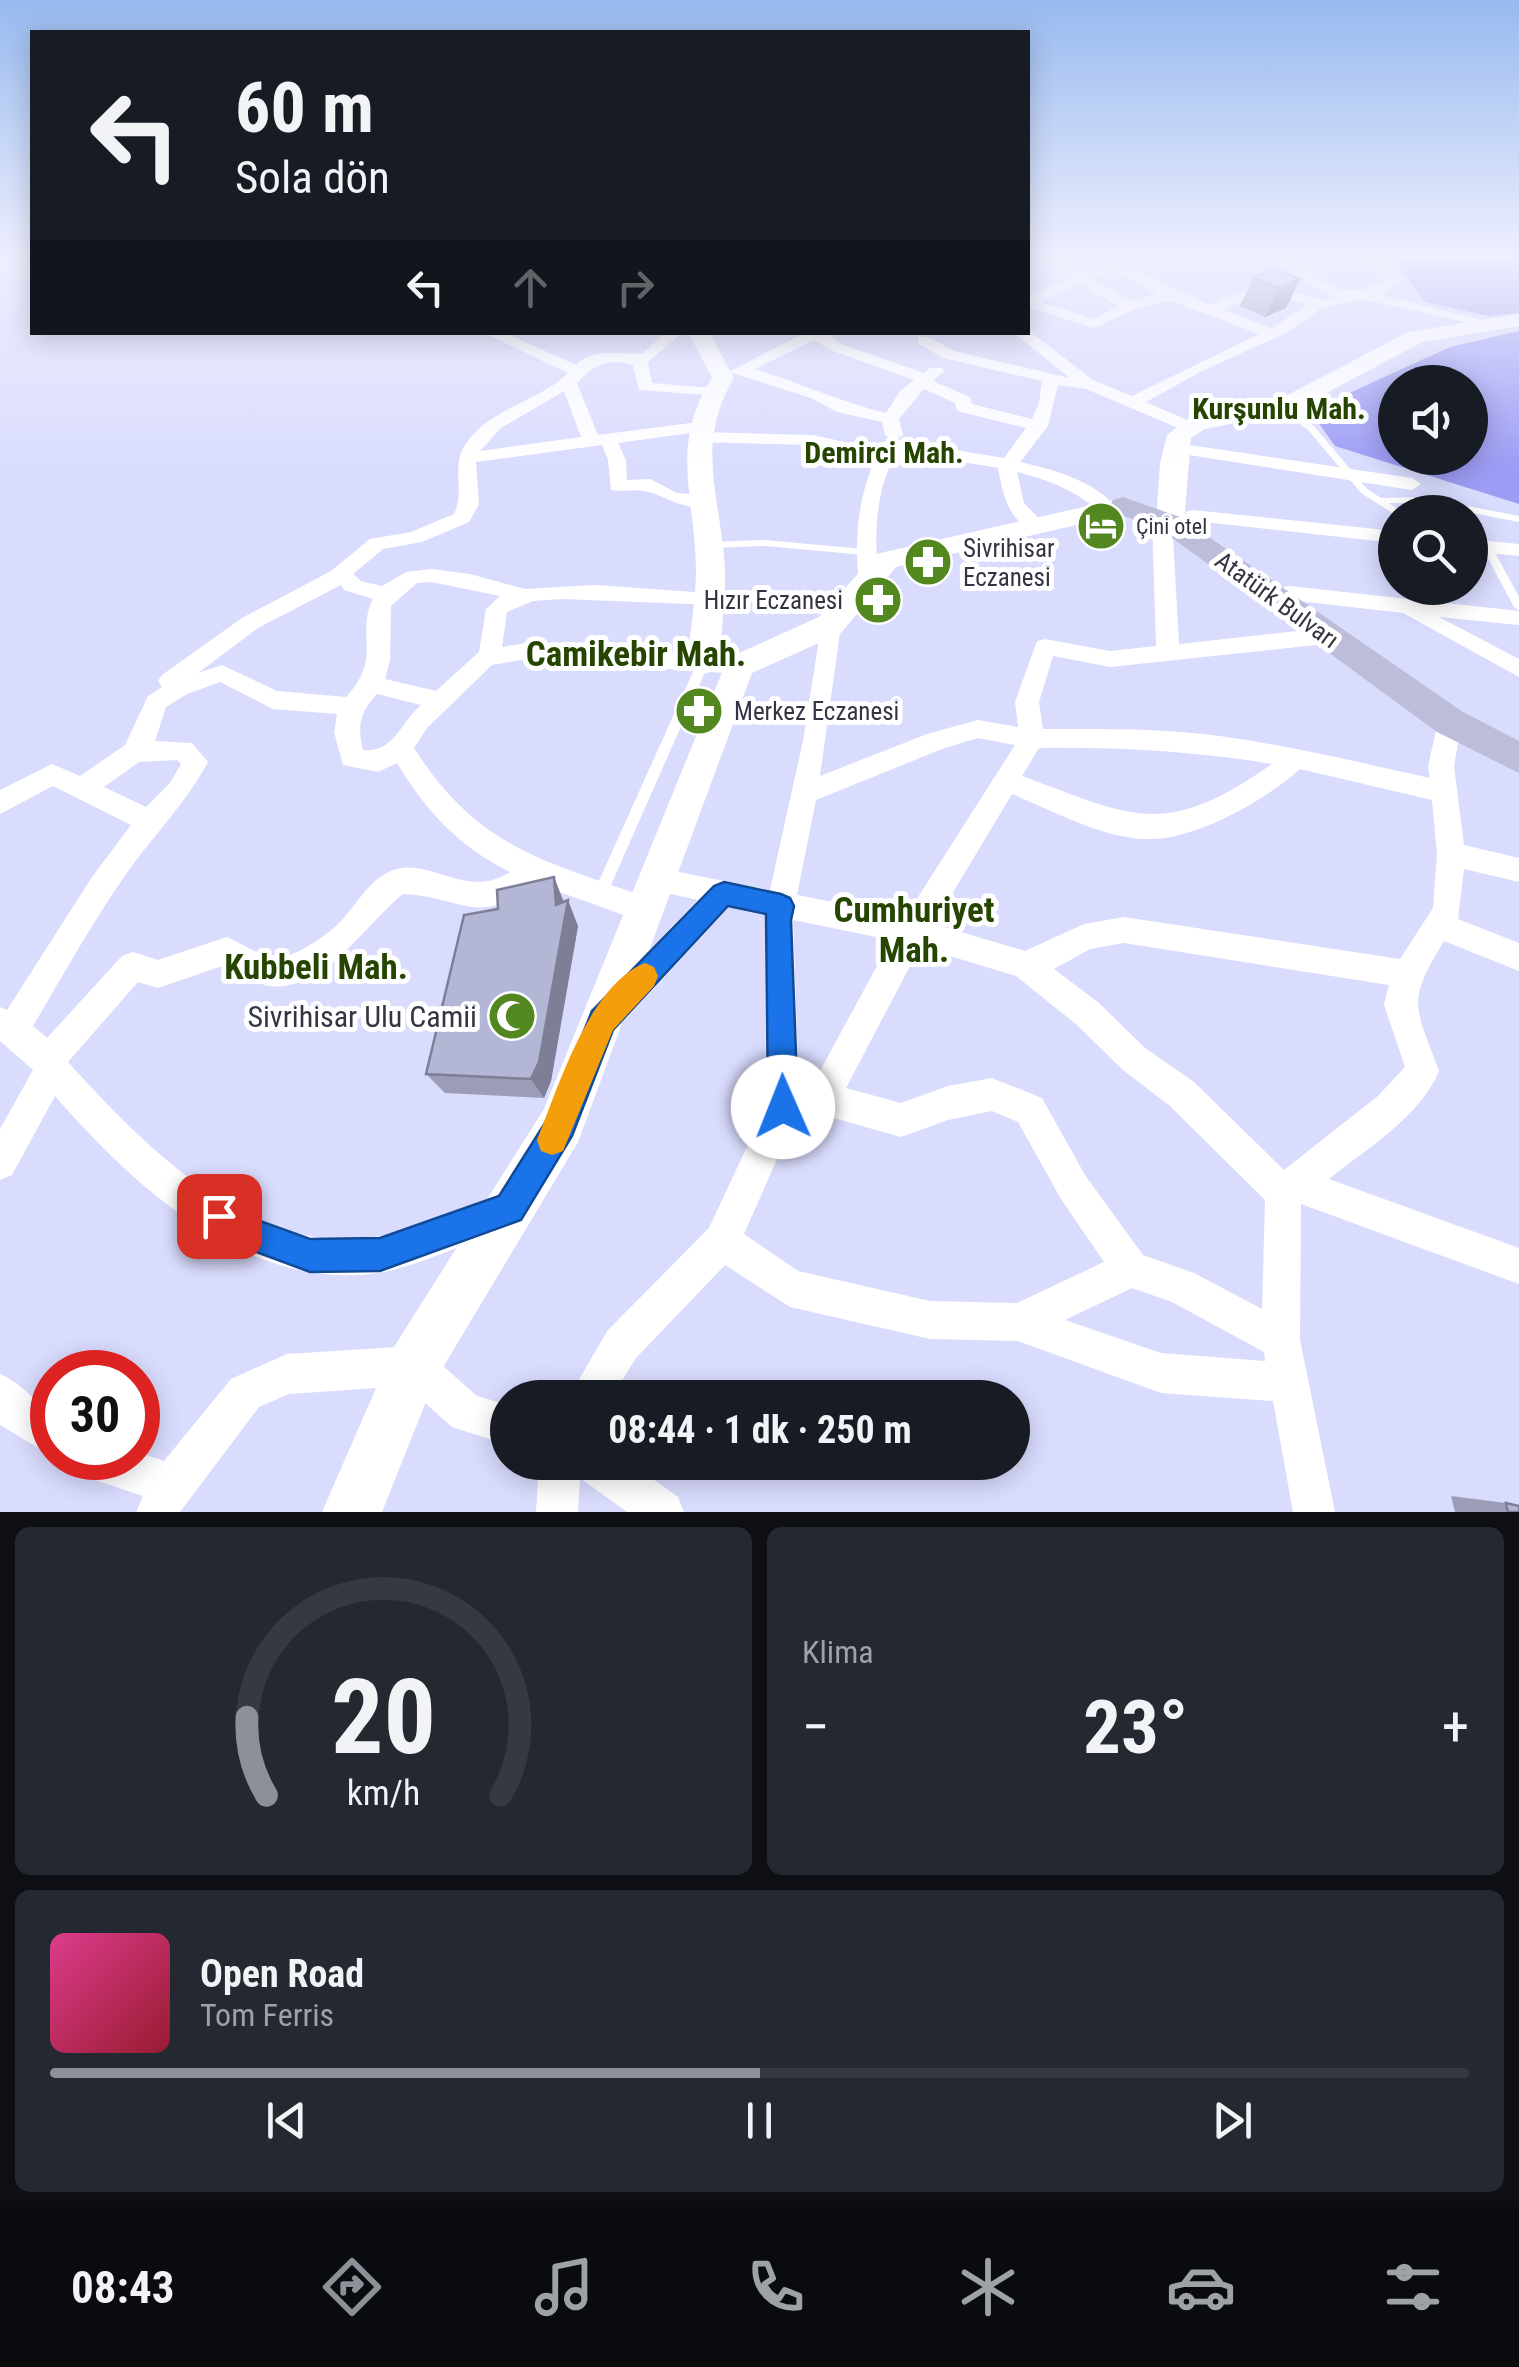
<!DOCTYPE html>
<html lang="tr">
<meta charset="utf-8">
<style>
:root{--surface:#171b24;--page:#242831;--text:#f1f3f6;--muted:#9ea1a6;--line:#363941;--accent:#8c9099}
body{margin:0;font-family:"Roboto Condensed",sans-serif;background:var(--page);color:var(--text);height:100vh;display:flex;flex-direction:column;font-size:38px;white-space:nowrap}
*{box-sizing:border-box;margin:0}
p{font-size:32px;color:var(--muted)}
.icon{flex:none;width:55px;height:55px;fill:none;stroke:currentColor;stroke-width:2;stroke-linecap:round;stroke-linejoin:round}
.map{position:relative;height:1512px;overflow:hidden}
.drawer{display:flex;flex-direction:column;gap:15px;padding:15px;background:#0d0f14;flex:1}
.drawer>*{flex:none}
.hud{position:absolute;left:30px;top:30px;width:1000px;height:305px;border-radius:0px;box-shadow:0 5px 25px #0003;background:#171b24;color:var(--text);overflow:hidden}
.tools{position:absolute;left:1378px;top:365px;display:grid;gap:20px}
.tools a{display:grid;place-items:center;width:110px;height:110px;border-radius:50%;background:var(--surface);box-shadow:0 5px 25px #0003;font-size:50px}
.speed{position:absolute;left:30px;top:1350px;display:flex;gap:20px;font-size:50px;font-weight:700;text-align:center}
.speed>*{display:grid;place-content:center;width:130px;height:130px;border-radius:50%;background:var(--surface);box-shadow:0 5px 25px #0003;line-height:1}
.speed .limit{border:15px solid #d22;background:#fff;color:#111}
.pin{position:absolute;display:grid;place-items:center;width:85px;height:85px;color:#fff;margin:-42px;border-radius:20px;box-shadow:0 5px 15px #0006}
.me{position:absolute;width:110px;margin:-55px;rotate:359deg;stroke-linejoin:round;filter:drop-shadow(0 0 8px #0008)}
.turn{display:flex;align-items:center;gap:35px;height:210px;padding:0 40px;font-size:45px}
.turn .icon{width:130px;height:130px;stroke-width:2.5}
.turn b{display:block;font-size:70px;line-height:85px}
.lanes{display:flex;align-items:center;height:95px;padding:0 40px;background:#0003;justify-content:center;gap:50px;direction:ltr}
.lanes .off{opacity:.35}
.big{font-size:75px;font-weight:700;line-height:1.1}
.drawer .tile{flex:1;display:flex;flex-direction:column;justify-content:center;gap:15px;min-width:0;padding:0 35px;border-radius:15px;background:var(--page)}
.drawer .dial{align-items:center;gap:0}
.dial svg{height:260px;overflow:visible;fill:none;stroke:var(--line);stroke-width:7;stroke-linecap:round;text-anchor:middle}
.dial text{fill:var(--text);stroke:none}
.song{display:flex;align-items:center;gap:30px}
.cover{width:120px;height:120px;border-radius:15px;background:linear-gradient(135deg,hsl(330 70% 55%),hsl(350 70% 35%))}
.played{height:10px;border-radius:5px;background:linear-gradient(90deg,var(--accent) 50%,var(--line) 50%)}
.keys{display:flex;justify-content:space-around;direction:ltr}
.heat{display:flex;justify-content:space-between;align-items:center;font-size:55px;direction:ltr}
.drawer .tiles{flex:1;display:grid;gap:15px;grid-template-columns:1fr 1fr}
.tile:last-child{grid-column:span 2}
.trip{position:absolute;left:490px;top:1380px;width:540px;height:100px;border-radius:50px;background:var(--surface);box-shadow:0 5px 25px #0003;font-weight:700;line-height:100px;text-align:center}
.dock{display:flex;height:160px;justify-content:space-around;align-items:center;background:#090b0e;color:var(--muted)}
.dock .icon{width:70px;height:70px}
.dock .active{color:var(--accent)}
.dock b{font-size:45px;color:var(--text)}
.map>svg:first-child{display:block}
.green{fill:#a3a3ed}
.forest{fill:#9d9cf5;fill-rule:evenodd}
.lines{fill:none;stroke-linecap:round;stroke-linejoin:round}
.lane{fill:#fff;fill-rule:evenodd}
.street{fill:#fff;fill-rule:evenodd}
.secondary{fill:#fff;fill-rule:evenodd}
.primary{fill:#bcbdd8;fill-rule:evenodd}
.wall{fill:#9b9db8}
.shaded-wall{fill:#7e7f96}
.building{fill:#b4b6d6;stroke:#7e7f96;stroke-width:2.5}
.route{fill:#1a73e8;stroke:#114b97;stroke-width:2.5}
.slow{fill:#f59e0b}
.labels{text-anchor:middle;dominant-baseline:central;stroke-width:10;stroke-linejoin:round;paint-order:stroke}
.far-poi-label{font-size:22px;fill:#343542;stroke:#fff;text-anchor:start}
.poi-label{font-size:25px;fill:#343542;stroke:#fff;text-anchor:start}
.street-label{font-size:25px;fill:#343542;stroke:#fff}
.far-district-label{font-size:30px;font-weight:bold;fill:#254500;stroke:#fff}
.near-poi-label{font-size:30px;fill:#343542;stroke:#fff;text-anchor:end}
.district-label{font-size:35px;font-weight:bold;fill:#254500;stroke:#fff}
</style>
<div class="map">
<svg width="1519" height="1512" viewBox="0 0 1519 1512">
<rect width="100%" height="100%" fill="#dadcfe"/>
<!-- green -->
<path class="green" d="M1389 254H1519V313L1489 316 1425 302Z"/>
<!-- forest -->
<path class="forest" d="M1519 331V504L1335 446 1310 411 1450 347ZM1395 382H1470V458H1395Z"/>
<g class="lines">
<!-- lane -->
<g class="lane">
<path d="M1280 405H1286L1314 426 1367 489 1381 498 1421 497 1519 516V522L1421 503H1389L1402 512 1394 514 1361 493 1308 430 1280 409Z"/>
<path d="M765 540 864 549 869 552 864 555 765 546 708 548 703 545 708 542Z"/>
<path d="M1487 544 1492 547 1519 597V611L1514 607 1482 547Z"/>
<path d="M703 659 709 663 607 894 605 898 600 900 595 898 593 894 697 663Z"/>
</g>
<!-- street -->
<g class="street">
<path d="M1030 254H1047L1082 273 1117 262 1210 305 1263 283 1322 300 1335 297 1304 283 1269 254C1319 254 1322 316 1388 279L1354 254H1370L1405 279 1380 295 1499 324 1492 328 1362 299 1320 309 1288 332 1202 371 1146 402 1196 424 1199 428 1190 433 1086 389 1058 385 1048 426 1020 462C1055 470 1093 480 1118 509L1115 513H1101C1077 491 1049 480 1017 472L1024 503 1046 526 1036 532C1008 522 1003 494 998 468L898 451C874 489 874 539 879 582L869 589 859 582C854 540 858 498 875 459L813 445 696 442 690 441V433L618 443 626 460 627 480 650 479 677 493 711 496 714 500C691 518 665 494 644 491 634 489 622 492 611 490L608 460 602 445 476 462 479 504 469 522 422 542 383 549 353 574 361 581 382 586 406 572 431 569 470 574 525 589 595 585 708 593 716 595 719 600 716 605 562 599 533 601 507 612 502 647 526 643 739 658 750 666 739 674 526 659 492 665 427 728 414 748C481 853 548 860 656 901L660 910 656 919 646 923 537 884C474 928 465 897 403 894 367 922 324 993 269 986 255 984 238 972 225 965L158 988 138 982 68 1062C144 1146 255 1261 381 1236 422 1228 464 1207 503 1193L516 1198 521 1211 516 1224C482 1237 411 1269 378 1273 248 1292 133 1186 55 1096L12 1175 0 1180V1129L33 1070 0 1041V1007L7 1010 92 877 131 825 53 786 0 814V790L52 764 80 776 125 745 148 696 162 687 158 681 162 675 242 618 331 571 370 539 411 532 454 514C465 492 451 467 465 445 488 408 539 402 568 373L482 332H503L576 365C594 346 621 356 643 353L666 332H683L648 362 652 383 712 388 720 393 718 396 639 390 633 365C607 358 594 364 577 383L598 435 698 422 707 427 700 432 813 435 881 450 892 440 885 435 882 422 837 412 811 398 729 372 806 332H826L843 345 924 373 930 368H942L944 371 933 381 970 397 972 404 1032 419 1039 403 1042 381 943 358 918 343V337H928L954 351 1070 378 1013 332 1028 330 1093 380 1132 396 1259 334 1169 300 1135 309 1094 328 1028 307V297L1070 278ZM1112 270 1157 294 1132 301 1092 279ZM1080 284 1119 306 1093 319 1041 302ZM1264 292 1307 305 1272 328 1223 310ZM814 340 833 351 914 380 900 391 886 413C841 402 799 383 755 369ZM924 389 955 403 957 411 1026 428 1004 458 895 440 903 435 899 419ZM564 391 581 437 480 451 501 428ZM431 582 500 596 486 609 479 652 436 691 385 679 390 660 391 606 417 583ZM341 585 344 590 373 599C355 635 383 658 346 697L277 691 222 665 198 673 258 628ZM220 682 273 709 337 714 334 732 343 765 378 772 397 763C426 811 459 847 510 872 466 901 428 855 391 871 366 882 356 907 337 925 323 938 289 962 269 957 255 953 241 943 227 937L158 960 133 952 122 956 47 1038 33 1026C63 975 92 923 126 874 153 836 186 803 208 762L192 743 155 741 166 707 187 694ZM377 694 421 705C401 722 393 754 363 750 357 726 360 712 377 694ZM177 760 181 764 170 783 146 807 104 787 139 762Z"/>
<path d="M1176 443 1412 478 1421 484 1412 490 1170 452 1167 448Z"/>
<path d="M1193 510 1395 531V543L1186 520V512Z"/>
<path d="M1162 514 1172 520 1179 644 1325 628 1336 636 1325 644 1110 667 1053 656 1039 702 1043 729C1104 729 1166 728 1227 737 1295 747 1362 763 1430 778L1428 766 1438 722 1441 715H1459L1462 722 1454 766 1464 845 1519 858V882L1464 869 1458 919 1519 943V971L1444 941C1406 1003 1415 1006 1439 1071 1420 1117 1366 1149 1329 1179L1519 1248V1284L1301 1204 1300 1340 1335 1512H1293L1273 1401 1161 1393 1018 1341 930 1339 790 1307 725 1265 636 1358 611 1398H568L608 1330 709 1228 766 1106 765 914 729 907 624 1021 613 1025 602 1021 598 1010 602 999 698 900 648 889 644 880 648 871 658 868 770 890 803 741 822 620 830 617 841 625 820 776 927 734 978 720 1018 727 1015 702 1037 641 1045 639 1110 651 1156 646 1152 520ZM978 738 1015 745 906 916 797 895 816 800 942 749ZM1039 748C1117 747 1194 751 1272 764 1165 839 1135 818 1022 776ZM1300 769 1432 800 1437 854 1433 908 1400 959 1124 917 1084 924 1025 951 934 924 1012 794C1054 811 1107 841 1153 839 1199 838 1267 799 1300 769ZM793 920 891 940 813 1084 799 1087ZM1124 943 1389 985 1384 1005 1405 1067 1378 1096 1284 1170 1194 1082 1145 1048 1099 1003 1054 969 1090 949ZM920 947 1016 976 1077 1025 1123 1070 1170 1106 1265 1200 1262 1309 1194 1273 1143 1255 1085 1175 1042 1098 992 1078 948 1086 901 1103 846 1088ZM992 1111 1018 1122 1061 1199 1104 1262 1017 1303 930 1301 798 1271 744 1234 794 1121 823 1115 901 1137 948 1120ZM1132 1288 1172 1302 1264 1352 1265 1361 1161 1353 1065 1320Z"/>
<path d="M1470 539 1519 544V556L1470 551Z"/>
<path d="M1289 586 1519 611V625L1439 617 1519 659V677L1403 613 1289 600 1271 604 1260 597 1263 592Z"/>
<path d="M413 1346 427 1352 477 1396 508 1405V1445L452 1427 406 1386 289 1394 259 1407 180 1512H136L143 1496 74 1473 68 1458H138V1452L164 1461 231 1379 287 1354Z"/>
<path d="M0 1374C20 1382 34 1401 52 1413V1456L0 1425Z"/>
<path d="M539 1462H629L678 1497 684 1512H627L580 1478 578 1512H536Z"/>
</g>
<!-- secondary -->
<g class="secondary">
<path d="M1519 314V326L1422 342 1291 412 1205 429 1191 438 1184 523 1170 531 1156 523 1160 463 1167 435 1189 418 1276 401 1408 332Z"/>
<path d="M688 332H709L734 378C694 445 721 497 725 569 726 600 721 632 719 663L714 671 703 674 692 671 687 663C690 632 696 600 696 569 695 497 669 445 712 378Z"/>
<path d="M1123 498 1132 500 1136 506 1132 512 896 567 841 633 752 673 578 1142 433 1384 382 1512H322L394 1347 544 1109 728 658 819 617 876 554Z"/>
</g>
<!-- primary -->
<path class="primary" d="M1123 497 1180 517 1463 712 1519 741V773L1437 732 1160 529 1113 512 1109 506 1113 500Z"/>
</g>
<!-- wall -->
<g class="wall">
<path d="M1253 278 1300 279 1286 308 1265 317 1240 306Z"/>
<path d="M554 877 564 902 578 926 551 1081 544 1098 445 1093 426 1074 498 909Z"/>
<path d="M1451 1496 1506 1503 1519 1512H1455Z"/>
</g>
<!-- shaded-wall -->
<g class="shaded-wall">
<path d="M1300 279 1286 308 1265 317 1278 289Z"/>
<path d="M554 877 564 904 568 900 578 926 551 1081 544 1098 531 1079 556 905Z"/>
</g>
<!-- building -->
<g class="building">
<path d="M1274 269 1300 279 1278 289 1253 278Z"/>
<path d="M554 877 556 905 568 900 539 1062 531 1079 426 1074 464 915 498 909 497 890Z"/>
<path d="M1506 1503 1519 1506V1512H1508Z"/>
</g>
<!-- sky -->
<linearGradient id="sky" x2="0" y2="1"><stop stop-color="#97b9ee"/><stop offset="0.55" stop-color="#eeefff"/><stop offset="1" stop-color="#eeefff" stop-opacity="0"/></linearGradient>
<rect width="1519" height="466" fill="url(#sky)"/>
<!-- route -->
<path class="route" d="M724 882 781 894 790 898 794 906 791 920 798 1107 793 1117 783 1122 772 1117 768 1107 766 914 728 906 613 1030 572 1136 521 1220 380 1271 310 1272 232 1243 207 1228 202 1216 207 1205 219 1200 252 1218 310 1239 380 1238 499 1196 550 1115 592 1011 714 886Z"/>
<!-- slow -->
<path class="slow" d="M645 963 654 967 658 976 654 986 613 1030 563 1151 552 1155 541 1151 537 1140C558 1088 589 985 645 963Z"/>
<!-- icons -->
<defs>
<g id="hotel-disc" transform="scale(2.5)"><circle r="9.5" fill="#538821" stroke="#fff"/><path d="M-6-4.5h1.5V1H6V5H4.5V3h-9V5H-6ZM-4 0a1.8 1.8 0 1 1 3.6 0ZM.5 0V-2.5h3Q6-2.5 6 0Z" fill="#fff"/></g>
<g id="pharmacy-disc" transform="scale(2.5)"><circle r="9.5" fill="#538821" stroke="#fff"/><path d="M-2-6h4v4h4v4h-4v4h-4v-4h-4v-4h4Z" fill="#fff"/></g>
<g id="mosque-disc" transform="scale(2.5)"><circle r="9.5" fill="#538821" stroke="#fff"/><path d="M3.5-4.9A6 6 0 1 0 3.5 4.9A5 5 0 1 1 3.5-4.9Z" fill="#fff"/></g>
</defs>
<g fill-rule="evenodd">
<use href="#hotel-disc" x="1101" y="526"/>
<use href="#pharmacy-disc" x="928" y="562"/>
<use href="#pharmacy-disc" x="878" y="600"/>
<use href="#pharmacy-disc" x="699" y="711"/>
<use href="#mosque-disc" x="512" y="1016"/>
</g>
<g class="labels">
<!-- far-poi labels -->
<g class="far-poi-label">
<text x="1136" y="526">Çini otel</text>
</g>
<!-- poi labels -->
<g class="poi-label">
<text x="963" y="548">Sivrihisar<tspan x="963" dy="29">Eczanesi</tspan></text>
<text x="843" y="600" text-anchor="end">Hızır Eczanesi</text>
<text x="734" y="711">Merkez Eczanesi</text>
</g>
<!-- street labels -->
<g class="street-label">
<text transform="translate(1277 600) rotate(36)">Atatürk Bulvarı</text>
</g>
<!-- far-district labels -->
<g class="far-district-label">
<text x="1279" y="408">Kurşunlu Mah.</text>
<text x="884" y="452">Demirci Mah.</text>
</g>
<!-- near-poi labels -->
<g class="near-poi-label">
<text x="477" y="1016">Sivrihisar Ulu Camii</text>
</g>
<!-- district labels -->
<g class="district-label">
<text x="636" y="654">Camikebir Mah.</text>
<text x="914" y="910">Cumhuriyet<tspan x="914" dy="40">Mah.</tspan></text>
<text x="316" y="967">Kubbeli Mah.</text>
</g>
</g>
</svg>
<div class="tools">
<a><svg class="icon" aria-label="sound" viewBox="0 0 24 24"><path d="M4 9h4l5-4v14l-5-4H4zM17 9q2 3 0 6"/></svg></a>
<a><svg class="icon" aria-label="search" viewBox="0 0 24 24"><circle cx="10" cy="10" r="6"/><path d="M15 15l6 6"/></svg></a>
</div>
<div class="speed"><div class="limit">30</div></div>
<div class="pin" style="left:219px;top:1216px;background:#d93025"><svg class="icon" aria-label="arrive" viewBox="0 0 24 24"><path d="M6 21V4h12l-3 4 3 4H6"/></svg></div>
<svg class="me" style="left:783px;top:1107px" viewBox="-20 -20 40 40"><circle r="19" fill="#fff"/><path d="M0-13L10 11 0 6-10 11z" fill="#1a73e8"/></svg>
<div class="trip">08:44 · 1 dk · 250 m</div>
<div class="hud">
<div class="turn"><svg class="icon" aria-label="left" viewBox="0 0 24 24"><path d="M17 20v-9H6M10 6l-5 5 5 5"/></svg><div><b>60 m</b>Sola dön</div></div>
<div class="lanes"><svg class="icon" aria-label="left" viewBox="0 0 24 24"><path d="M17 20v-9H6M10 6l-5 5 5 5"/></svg><svg class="icon off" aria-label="ahead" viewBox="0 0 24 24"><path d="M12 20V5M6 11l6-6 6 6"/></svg><svg class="icon off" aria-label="right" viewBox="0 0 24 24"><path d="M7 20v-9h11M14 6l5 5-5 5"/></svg></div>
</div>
</div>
<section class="drawer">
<div class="tiles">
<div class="tile dial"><svg viewBox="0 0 100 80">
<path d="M14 69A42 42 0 1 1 86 69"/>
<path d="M14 69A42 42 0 0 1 8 45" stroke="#8c9099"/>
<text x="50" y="56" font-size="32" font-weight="700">20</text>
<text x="50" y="72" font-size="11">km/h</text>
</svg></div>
<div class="tile"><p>Klima</p>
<div class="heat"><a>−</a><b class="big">23°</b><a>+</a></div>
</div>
<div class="tile">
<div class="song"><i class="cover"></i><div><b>Open Road</b><p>Tom Ferris</p></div></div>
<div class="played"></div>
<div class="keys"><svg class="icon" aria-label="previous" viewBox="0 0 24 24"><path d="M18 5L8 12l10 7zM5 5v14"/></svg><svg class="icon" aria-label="pause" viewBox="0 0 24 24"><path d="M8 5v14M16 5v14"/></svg><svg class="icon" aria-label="next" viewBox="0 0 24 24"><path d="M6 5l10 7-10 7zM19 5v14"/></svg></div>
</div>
</div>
</section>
<nav class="dock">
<b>08:43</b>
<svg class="icon active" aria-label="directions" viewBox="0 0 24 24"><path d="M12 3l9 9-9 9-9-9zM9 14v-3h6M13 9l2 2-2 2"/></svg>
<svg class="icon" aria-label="music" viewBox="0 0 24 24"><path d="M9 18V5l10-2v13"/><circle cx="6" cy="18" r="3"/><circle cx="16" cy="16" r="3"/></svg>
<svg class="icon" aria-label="phone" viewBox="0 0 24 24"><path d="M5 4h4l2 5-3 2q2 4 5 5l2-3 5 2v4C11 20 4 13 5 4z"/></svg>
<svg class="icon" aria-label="climate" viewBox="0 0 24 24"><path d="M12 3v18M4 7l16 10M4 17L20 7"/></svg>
<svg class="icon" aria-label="car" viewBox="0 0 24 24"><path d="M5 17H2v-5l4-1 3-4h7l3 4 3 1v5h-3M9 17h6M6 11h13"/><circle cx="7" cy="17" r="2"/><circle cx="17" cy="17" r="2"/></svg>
<svg class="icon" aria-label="filters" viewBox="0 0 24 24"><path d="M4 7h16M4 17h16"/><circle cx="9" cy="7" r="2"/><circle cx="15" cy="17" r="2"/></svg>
</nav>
